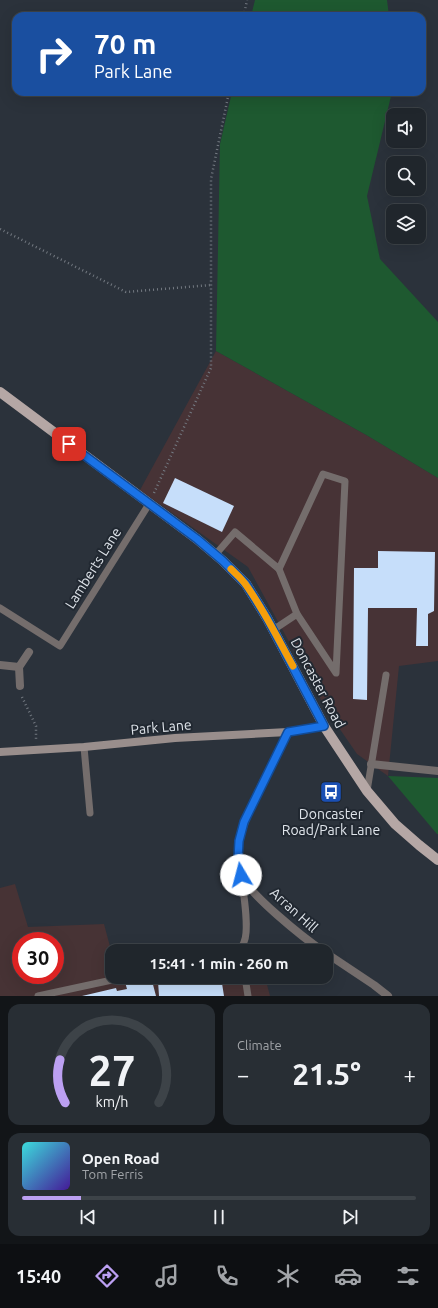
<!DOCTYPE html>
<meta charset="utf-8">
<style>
:root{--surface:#20262c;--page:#282e34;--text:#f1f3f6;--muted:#a2a5a9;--line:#3d4348;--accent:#bca0f2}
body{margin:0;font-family:Ubuntu,sans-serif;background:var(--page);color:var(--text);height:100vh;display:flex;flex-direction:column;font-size:15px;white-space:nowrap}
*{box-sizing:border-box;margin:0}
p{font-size:13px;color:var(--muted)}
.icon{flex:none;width:22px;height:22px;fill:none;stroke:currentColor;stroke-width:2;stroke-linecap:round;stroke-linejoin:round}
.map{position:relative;height:996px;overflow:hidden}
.sheet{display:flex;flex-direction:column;gap:8px;padding:8px;background:#121518;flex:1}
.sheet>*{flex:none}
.banner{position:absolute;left:12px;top:12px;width:414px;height:84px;border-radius:12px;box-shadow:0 4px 16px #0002,0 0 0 1px var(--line);background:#1a4fa0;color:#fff;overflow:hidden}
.fabs{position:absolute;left:386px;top:108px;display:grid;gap:8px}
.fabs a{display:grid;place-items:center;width:40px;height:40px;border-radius:8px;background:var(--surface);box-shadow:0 4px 16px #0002,0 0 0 1px var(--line);font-size:20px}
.speed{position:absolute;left:12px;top:932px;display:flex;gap:8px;font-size:20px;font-weight:700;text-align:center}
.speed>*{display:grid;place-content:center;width:52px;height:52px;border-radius:50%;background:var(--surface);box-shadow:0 4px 16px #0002,0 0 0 1px var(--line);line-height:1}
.speed .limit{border:6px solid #d22;background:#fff;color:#111}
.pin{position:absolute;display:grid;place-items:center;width:34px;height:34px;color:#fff;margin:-17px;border-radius:8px;box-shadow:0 2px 6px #0006}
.me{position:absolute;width:44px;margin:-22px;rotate:352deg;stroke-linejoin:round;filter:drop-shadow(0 0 3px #0008)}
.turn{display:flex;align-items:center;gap:14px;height:84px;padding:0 16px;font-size:18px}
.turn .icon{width:52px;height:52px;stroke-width:2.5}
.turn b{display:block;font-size:28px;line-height:34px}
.big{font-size:30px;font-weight:600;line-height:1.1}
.sheet .card{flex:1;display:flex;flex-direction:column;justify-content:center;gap:6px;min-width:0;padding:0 14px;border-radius:12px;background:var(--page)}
.sheet .dial{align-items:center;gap:0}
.dial svg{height:104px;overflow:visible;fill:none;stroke:var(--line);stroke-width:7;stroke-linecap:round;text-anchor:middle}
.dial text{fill:var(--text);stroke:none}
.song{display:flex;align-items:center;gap:12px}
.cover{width:48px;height:48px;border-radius:6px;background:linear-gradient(135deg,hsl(180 70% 55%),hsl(260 70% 35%))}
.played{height:4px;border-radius:2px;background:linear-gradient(90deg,var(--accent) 15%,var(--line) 15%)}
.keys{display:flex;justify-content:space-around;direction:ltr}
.heat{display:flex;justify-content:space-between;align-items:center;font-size:22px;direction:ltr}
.sheet .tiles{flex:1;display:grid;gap:8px;grid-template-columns:1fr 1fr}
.card:last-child{grid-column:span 2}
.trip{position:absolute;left:105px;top:944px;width:228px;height:40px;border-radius:12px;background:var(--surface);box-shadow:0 4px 16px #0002,0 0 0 1px var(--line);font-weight:600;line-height:40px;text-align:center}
.dock{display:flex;height:64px;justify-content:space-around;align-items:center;background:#0d0f12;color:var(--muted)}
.dock .icon{width:28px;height:28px}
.dock .active{color:var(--accent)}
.dock b{font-size:18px;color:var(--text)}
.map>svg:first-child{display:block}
.commercial{fill:#473336}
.education{fill:#473335;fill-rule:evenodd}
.green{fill:#1e5930}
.building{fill:#c6defa}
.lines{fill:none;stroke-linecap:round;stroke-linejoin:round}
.path{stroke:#737981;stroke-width:2.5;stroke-dasharray:1 3;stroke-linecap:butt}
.lane{stroke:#746d6c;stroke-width:7}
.street{stroke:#746d6c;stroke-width:8}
.secondary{stroke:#998e8c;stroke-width:8}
.primary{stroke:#b5a7a5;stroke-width:10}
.route-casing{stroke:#114b97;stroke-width:10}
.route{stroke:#1a73e8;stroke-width:7}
.slow{stroke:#f59e0b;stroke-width:7}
.labels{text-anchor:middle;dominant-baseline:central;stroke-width:4;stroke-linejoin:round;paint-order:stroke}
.street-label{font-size:14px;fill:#dfe4ea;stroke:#212831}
.poi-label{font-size:14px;fill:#dfe4ea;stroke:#212831}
</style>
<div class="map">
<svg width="438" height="996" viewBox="0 0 438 996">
<rect width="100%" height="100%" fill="#2b323b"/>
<!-- commercial -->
<path class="commercial" d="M216 351 368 436 438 478V661L399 666 388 776 357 754 326 709 248 567 140 490Z"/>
<!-- education -->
<g class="education">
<path d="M15 884 28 927 104 924 112 954V977H265L270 996H0V888ZM21 941H55V975H21Z"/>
<path d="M258 943 259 951H217Z"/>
</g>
<!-- green -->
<g class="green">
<path d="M255 0H387L389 16H251Z"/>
<path d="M232 92H392L367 196 380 259 438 322V478L368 436 216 351 220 144Z"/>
<path d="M388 776 438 778V834H437Z"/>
</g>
<!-- building -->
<g class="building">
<path d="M175 478 234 506 222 532 163 503Z"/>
<path d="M378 551 435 552 434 611 428 614V646H416L417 608H368L367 700 353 699 354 568H378Z"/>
<path d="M148 977H151L156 996H82L116 988 117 991 127 989 125 982Z"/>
<path d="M166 977H221L224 996H159L158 981 167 980Z"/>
</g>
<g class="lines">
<!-- path -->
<g class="path">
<path d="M244 16 247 0"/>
<path d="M0 229 126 292 211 285"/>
<path d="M154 493 211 368V179L229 92"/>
<path d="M22 697 36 726V740"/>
</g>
<!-- lane -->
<g class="lane">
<path d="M216 554 235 532 279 569 323 474 345 481 336 673 297 614 273 630"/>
<path d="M279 569 297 614"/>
<path d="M0 608 60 646 149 504"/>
<path d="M84 747 90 813"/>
<path d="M367 791 386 675"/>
<path d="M236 951C239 949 243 946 244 942 250 929 243 890 241 875"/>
<path d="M245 977 248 996"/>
<path d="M38 996 126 977"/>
</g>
<!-- street -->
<g class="street">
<path d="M0 665 19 667"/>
<path d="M20 686 19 667 29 652"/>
<path d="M288 732C279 749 271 767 262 784 249 812 231 842 241 874 247 893 305 939 323 951"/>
<path d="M371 764 438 771"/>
<path d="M326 953 374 985 388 996"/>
</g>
<!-- secondary -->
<path class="secondary" d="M0 752 84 747 175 738 288 732 324 726"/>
<!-- primary -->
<path class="primary" d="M0 392 197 539 223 561 246 584 267 618 324 726 367 791 395 824 419 845 438 860"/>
</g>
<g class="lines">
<!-- route casing -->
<g class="route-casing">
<path id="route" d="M69 444 197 539 223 561 246 584 267 618 324 726 288 732 244 822 239 841 238 859 241 875"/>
</g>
<!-- route -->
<use href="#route" class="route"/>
<!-- slow -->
<path class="slow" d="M231 569C236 574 242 579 246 585 264 610 278 639 293 666"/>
</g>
<!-- icons -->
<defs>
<g id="bus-square" transform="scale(1.15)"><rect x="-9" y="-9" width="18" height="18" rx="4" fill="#1a4fb4" stroke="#212831"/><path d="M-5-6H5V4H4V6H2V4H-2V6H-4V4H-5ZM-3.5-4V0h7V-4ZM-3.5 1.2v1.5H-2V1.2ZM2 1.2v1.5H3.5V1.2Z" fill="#fff"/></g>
</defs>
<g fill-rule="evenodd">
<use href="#bus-square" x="331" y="792"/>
</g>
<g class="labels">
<!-- street labels -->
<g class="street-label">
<text transform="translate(93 568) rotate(-58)">Lamberts Lane</text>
<text transform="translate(318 683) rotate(62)">Doncaster Road</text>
<text transform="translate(161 727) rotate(-5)">Park Lane</text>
<text transform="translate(294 910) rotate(42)">Arran Hill</text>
</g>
<!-- poi labels -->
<g class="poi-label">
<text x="331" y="814">Doncaster<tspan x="331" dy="16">Road/Park Lane</tspan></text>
</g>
</g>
</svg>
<div class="fabs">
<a><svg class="icon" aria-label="sound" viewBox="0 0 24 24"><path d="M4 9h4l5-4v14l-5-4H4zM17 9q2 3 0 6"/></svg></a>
<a><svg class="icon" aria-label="search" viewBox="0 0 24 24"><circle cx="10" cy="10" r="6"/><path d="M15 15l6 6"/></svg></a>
<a><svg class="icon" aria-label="layers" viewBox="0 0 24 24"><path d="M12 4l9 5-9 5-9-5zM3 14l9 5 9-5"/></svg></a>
</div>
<div class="speed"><div class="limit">30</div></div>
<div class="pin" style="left:69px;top:444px;background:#d93025"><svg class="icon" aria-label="arrive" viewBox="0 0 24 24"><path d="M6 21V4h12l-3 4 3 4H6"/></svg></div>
<svg class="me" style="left:241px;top:875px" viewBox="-20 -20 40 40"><circle r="19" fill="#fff"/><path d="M0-13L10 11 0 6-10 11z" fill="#1a73e8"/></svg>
<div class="trip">15:41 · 1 min · 260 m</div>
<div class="banner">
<div class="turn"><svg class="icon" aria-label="right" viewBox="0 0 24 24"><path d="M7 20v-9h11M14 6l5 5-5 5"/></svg><div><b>70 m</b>Park Lane</div></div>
</div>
</div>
<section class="sheet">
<div class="tiles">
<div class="card dial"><svg viewBox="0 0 100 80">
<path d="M14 69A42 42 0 1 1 86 69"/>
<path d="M14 69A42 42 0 0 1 10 36" stroke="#bca0f2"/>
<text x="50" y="56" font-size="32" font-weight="700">27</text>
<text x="50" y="72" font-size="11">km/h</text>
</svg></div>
<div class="card"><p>Climate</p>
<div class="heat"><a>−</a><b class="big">21.5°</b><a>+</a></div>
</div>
<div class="card">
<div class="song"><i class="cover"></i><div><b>Open Road</b><p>Tom Ferris</p></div></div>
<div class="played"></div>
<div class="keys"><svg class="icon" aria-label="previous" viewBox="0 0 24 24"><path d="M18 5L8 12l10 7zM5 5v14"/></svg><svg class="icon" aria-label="pause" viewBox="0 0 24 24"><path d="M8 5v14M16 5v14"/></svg><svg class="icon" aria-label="next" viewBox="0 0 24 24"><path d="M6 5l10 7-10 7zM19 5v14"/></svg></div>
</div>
</div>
</section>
<nav class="dock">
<b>15:40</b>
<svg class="icon active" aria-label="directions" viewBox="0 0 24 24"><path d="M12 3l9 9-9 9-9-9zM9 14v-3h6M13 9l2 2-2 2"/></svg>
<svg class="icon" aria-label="music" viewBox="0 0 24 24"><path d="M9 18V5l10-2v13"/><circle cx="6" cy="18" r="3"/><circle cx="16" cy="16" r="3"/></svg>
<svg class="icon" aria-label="phone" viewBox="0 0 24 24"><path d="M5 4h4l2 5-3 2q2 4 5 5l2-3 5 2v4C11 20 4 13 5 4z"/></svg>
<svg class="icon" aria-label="climate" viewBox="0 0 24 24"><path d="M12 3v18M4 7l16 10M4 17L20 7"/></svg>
<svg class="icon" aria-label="car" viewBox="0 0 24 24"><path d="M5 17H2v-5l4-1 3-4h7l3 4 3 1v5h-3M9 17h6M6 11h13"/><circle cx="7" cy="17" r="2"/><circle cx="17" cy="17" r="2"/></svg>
<svg class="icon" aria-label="filters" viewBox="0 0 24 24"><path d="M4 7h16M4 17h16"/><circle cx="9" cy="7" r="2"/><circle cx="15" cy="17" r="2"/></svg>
</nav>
